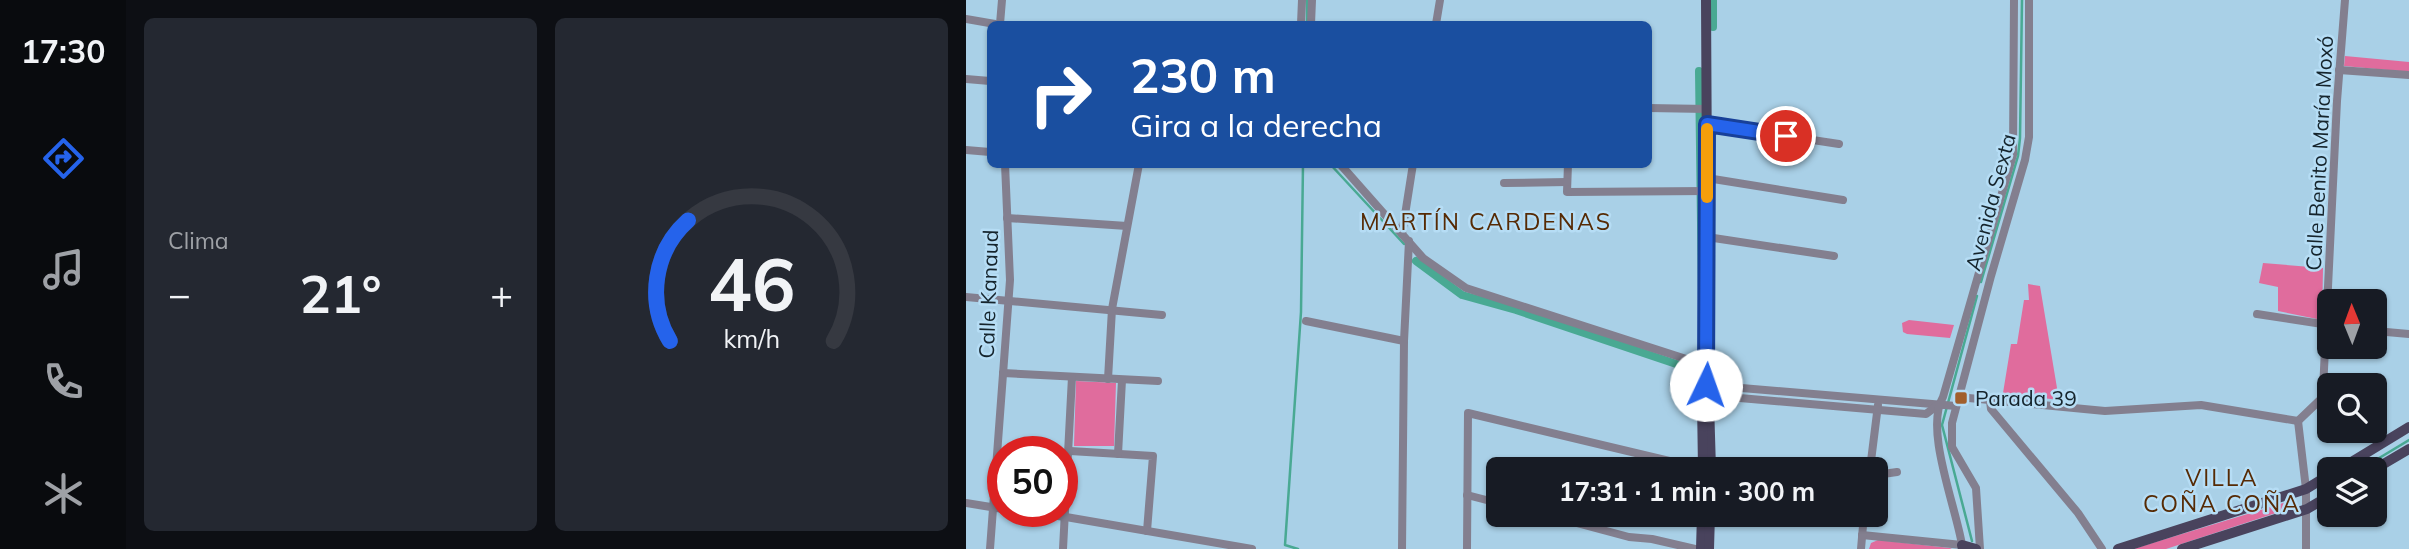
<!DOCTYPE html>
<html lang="es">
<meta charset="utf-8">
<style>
:root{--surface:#171b24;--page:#242831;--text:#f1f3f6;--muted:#9ea1a6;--line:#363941;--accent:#2563eb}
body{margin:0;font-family:Mulish,sans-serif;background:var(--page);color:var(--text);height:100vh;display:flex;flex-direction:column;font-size:26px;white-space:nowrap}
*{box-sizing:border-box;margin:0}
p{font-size:23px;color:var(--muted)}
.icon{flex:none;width:38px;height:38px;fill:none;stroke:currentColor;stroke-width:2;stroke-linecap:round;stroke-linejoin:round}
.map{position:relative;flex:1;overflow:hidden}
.drawer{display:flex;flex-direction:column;gap:18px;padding:18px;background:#0d0f14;width:840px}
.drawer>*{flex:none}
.banner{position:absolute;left:21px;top:21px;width:665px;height:147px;border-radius:10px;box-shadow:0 2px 5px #0004;background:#1a4fa0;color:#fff;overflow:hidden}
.needle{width:46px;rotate:359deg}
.buttons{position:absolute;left:1351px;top:289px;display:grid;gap:14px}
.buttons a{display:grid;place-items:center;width:70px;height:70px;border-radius:10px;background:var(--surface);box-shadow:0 2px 5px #0004;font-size:35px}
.speed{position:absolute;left:21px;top:436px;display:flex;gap:14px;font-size:35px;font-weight:700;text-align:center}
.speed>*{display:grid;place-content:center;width:91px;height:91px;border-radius:50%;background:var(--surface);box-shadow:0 2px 5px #0004;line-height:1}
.speed .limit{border:10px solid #d22;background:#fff;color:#111}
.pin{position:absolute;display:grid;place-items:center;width:60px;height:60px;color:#fff;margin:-30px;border:4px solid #fff;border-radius:50%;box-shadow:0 2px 7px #0007}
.me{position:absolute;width:77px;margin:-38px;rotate:3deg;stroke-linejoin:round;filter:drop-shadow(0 0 5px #0008)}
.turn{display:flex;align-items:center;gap:24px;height:147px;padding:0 28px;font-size:32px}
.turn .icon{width:91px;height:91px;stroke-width:2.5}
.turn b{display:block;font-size:49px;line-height:60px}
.big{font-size:52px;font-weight:700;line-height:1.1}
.drawer .widget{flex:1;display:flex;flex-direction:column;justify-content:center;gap:10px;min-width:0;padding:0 24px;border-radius:10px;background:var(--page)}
.drawer .dial{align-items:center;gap:0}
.dial svg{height:182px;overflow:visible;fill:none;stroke:var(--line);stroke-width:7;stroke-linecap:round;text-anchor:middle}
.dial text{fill:var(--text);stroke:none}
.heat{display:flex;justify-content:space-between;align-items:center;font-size:38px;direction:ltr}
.drawer .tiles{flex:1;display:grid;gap:18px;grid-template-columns:repeat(2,1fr)}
.trip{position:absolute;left:520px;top:457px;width:402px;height:70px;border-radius:10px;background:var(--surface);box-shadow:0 2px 5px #0004;font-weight:700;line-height:70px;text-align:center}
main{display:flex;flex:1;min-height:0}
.tabs{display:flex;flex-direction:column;width:126px;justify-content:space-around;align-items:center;background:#090b0e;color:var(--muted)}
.tabs .icon{width:49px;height:49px}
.tabs .current{color:var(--accent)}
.tabs b{font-size:32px;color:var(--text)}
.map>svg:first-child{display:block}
.green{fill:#e06c9d}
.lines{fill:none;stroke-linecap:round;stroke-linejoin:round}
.stream{stroke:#49a993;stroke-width:2.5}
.canal{stroke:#49a993;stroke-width:8}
.minor{stroke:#837f8f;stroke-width:8}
.major{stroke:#49435d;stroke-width:10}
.route-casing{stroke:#184099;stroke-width:18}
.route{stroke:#2563eb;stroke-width:12}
.slow{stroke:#f59e0b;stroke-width:12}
.poi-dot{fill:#a15f2c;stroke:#b6ddf5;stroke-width:2.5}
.labels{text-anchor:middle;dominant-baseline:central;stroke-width:5;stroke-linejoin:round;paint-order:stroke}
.street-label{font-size:21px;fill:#15242c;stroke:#b6ddf5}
.poi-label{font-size:21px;fill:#15242c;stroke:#b6ddf5;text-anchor:start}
.neighbourhood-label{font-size:23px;letter-spacing:2px;fill:#562a04;stroke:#b6ddf5}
</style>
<main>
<nav class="tabs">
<b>17:30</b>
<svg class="icon current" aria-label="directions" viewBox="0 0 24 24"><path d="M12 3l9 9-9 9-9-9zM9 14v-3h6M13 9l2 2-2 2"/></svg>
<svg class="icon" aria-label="music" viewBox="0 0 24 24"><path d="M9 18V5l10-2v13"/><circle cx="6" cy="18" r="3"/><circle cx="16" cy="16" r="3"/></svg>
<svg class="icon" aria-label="phone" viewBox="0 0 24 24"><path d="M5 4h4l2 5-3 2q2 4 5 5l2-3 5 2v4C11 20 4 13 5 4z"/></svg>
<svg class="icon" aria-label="climate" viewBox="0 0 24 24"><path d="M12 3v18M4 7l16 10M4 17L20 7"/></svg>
</nav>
<section class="drawer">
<div class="tiles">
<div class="widget"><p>Clima</p>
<div class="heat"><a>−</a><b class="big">21°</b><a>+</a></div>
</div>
<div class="widget dial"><svg viewBox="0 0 100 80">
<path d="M14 69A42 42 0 1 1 86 69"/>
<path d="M14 69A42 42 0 0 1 22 16" stroke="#2563eb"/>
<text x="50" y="56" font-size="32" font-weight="700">46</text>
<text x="50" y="72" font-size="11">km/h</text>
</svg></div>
</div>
</section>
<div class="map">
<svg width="1443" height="549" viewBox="0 0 1443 549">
<rect width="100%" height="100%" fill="#a9d0e7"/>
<!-- green -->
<g class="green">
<path d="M1379 56 1443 62V72L1378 66Z"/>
<path d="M1297 263 1357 268 1356 320 1312 311V287L1293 283Z"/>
<path d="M1062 284 1074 286 1093 400 1037 393 1045 344H1051L1058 300H1063Z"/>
<path d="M943 320 988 325 984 338 941 334 937 332 936 323Z"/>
<path d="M110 381 150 383 148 446H108Z"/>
<path d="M1324 501 1328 507 1200 549H1167Z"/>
<path d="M912 540 984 548 986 549H903L905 543Z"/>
</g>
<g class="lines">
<!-- stream -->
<g class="stream">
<path d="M341 24V0"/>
<path d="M364 164 438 244"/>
<path d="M1015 282 1052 156 1054 138 1056 0"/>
<path d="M1395 469 1443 440"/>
<path d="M1357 492 1363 488"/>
<path d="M1006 541 976 425 1011 296"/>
<path d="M332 549 319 545 335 312 337 164"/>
</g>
<!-- canal -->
<g class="canal">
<path d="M747 0V27"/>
<path d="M450 261 496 295 550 310 737 373 733 71"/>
</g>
<!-- minor -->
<g class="minor">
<path d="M0 19 29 24"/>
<path d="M34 24 36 0"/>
<path d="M335 24 336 0"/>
<path d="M345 24 346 0"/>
<path d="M470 24 474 0"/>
<path d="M1373 70 1443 75"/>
<path d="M0 79 24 81"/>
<path d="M682 108 741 109"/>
<path d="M741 124 873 144"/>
<path d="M0 150 24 152"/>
<path d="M374 164 457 258 500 288 742 366"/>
<path d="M602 164 601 192 741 191"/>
<path d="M741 178 877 200"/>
<path d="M538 183 601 182"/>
<path d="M41 218 161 226"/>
<path d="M436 234 447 164"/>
<path d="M741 237 868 256"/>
<path d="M0 297 196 315"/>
<path d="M1291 314 1363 325"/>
<path d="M340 321 438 341"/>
<path d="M1409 331 1443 334"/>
<path d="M37 373 192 381"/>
<path d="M142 379 146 309 173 164"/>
<path d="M740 385 990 406"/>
<path d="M739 395 960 414 972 405"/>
<path d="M992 397 1139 411 1235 405 1332 421"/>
<path d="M1024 401 1025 409 1112 513 1136 549"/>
<path d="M1332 421 1355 399 1357 390 1371 101 1379 0"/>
<path d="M1332 421 1340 489V549"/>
<path d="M104 451 187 456 181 531"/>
<path d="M152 454 156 380"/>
<path d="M904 469 912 405"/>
<path d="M910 475 931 472"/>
<path d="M501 495 532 503"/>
<path d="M0 503 37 509"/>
<path d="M50 511 100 517 286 549"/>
<path d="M577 514 663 537 686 539 729 549"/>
<path d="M896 535 996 545C990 507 958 429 977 397L1047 155 1048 0"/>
<path d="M24 549 44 280 39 164"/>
<path d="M97 549 106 377"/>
<path d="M436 549 438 341 443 241"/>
<path d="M501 549 502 413 737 469"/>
<path d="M895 549 898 514"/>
<path d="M1014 549 1010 488 986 447V423L1025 276 1059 160 1063 137V0"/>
</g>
<!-- major -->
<g class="major">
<path d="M743 403 745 469"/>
<path d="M737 469 736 402 739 395 742 366 740 0"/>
<path d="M1374 469 1443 427"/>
<path d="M1409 469 1443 449"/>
<path d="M735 549 736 514"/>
<path d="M743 549 744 514"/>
<path d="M997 549 996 545 1010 549"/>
<path d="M1152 549 1340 489 1363 475"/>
<path d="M1216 549 1341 509 1363 496"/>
</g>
</g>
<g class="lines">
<!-- route casing -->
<g class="route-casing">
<path id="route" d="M740 385 741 124 820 136"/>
</g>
<!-- route -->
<use href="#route" class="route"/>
<!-- slow -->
<path class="slow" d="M741 129V197"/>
</g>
<!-- markers -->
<rect class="poi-dot" x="988" y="391" width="14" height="14" rx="3.5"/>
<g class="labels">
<!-- street labels -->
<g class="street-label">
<text transform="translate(1353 153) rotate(-87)">Calle Benito María Moxó</text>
<text transform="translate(1024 202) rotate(-75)">Avenida Sexta</text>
<text transform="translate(22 294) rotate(-88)">Calle Kanaud</text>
</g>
<!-- poi labels -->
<g class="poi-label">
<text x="1009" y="398">Parada 39</text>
</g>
<!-- neighbourhood labels -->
<g class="neighbourhood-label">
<text x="520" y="221">MARTÍN CARDENAS</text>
<text x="1256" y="477">VILLA<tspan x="1256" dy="26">COÑA COÑA</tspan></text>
</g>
</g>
</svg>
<div class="buttons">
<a><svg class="needle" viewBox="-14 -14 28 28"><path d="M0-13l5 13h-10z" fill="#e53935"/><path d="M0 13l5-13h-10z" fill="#9ea1a6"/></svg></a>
<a><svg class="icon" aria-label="search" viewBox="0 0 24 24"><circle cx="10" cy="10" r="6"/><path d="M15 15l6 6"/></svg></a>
<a><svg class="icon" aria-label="layers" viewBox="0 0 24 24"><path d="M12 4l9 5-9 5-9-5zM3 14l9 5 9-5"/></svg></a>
</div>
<div class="speed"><div class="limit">50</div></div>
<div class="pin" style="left:820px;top:136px;background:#d93025"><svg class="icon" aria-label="arrive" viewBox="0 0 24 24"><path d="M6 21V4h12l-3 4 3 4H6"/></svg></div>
<svg class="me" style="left:740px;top:385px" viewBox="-20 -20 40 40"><circle r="19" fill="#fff"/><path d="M0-13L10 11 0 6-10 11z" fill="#2563eb"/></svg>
<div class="trip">17:31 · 1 min · 300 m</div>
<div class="banner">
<div class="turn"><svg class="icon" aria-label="right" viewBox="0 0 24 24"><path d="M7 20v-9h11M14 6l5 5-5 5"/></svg><div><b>230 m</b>Gira a la derecha</div></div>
</div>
</div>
</main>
